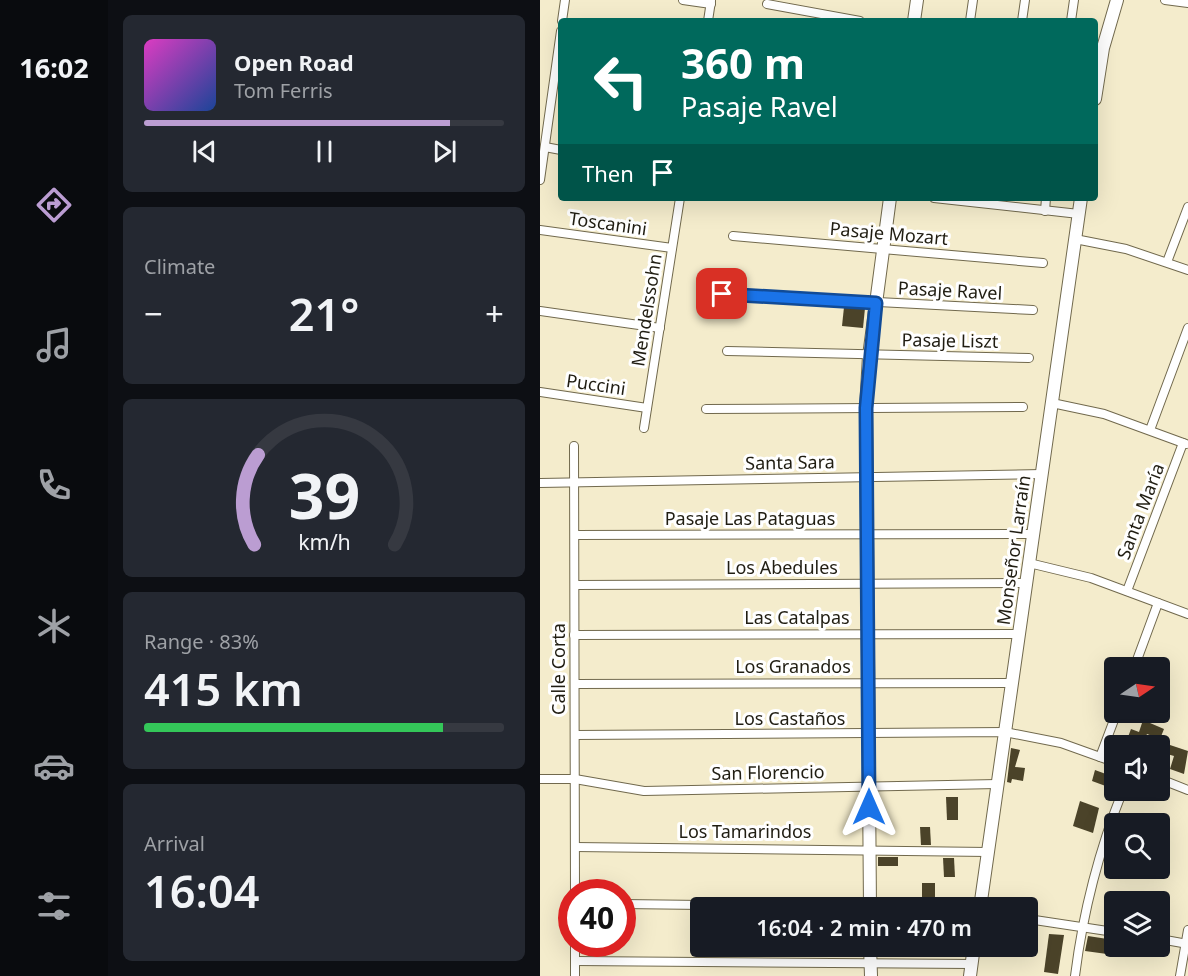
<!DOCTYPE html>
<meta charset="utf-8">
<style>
:root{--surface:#171b24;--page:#242831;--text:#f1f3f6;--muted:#9ea1a6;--line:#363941;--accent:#bb9dd2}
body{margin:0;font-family:"Noto Sans",sans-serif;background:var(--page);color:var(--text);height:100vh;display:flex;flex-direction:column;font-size:22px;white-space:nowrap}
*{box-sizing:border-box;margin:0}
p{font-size:20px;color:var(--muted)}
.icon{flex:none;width:33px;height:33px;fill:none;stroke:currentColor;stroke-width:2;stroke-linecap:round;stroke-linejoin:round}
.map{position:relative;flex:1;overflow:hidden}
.details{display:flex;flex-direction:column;gap:15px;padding:15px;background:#0d0f14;width:432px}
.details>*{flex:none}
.banner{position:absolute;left:18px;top:18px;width:540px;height:183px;border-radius:6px;box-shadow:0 6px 24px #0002;background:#00695c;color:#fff;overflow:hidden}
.needle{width:39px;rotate:77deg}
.buttons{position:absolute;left:564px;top:657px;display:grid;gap:12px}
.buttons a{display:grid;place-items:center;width:66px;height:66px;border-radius:6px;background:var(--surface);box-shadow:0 6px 24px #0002;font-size:30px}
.speed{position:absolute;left:18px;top:879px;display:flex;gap:12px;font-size:30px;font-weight:700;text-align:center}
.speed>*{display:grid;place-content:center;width:78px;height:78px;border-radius:50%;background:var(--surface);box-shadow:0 6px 24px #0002;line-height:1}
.speed .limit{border:9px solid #d22;background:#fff;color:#111}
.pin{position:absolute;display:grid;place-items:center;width:51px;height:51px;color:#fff;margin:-26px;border-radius:12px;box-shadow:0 3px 9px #0006}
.me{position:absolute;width:66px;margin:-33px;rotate:0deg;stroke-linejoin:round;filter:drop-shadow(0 0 4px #0008)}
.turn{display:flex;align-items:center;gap:21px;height:126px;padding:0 24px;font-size:27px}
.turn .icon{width:78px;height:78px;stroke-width:2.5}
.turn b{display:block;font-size:42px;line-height:51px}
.then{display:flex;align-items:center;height:57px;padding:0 24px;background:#0003;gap:12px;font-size:22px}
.big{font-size:45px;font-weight:600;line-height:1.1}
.details .tile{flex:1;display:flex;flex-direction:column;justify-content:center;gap:9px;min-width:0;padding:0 21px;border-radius:9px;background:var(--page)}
.details .dial{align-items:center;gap:0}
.dial svg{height:156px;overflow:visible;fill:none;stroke:var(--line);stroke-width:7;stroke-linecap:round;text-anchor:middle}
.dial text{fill:var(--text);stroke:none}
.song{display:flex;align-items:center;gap:18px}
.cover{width:72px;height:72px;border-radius:9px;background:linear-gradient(135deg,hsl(310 70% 55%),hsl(220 70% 35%))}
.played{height:6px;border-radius:3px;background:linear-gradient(90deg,var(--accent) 85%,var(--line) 85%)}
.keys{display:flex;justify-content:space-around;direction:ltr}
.heat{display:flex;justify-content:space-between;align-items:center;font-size:33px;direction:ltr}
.charge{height:9px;border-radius:4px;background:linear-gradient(90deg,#34c759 83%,var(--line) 0)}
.trip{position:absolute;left:150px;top:897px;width:348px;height:60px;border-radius:6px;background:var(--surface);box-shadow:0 6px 24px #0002;font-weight:600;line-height:60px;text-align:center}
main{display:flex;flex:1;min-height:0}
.tabs{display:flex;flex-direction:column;width:108px;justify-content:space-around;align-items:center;background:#090b0e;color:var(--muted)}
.tabs .icon{width:42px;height:42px}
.tabs .active{color:var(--accent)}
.tabs b{font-size:27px;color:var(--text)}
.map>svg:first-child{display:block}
.building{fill:#4b4329}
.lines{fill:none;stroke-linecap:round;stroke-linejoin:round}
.street-casing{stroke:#71694d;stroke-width:10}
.secondary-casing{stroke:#71694d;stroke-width:14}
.street{stroke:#fff;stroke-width:8}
.secondary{stroke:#fff;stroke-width:12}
.route-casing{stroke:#114b97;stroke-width:15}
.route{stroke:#1a73e8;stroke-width:10}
.labels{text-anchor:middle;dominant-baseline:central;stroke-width:6;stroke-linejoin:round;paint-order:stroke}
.street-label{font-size:18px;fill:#201d12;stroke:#fff}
</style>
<main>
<nav class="tabs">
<b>16:02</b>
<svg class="icon active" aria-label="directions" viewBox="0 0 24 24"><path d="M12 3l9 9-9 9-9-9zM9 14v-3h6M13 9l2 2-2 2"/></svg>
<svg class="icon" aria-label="music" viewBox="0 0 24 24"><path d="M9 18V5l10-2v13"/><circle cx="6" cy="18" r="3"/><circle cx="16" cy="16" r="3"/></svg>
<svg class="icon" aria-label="phone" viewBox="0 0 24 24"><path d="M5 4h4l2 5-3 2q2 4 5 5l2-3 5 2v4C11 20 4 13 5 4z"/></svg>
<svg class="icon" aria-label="climate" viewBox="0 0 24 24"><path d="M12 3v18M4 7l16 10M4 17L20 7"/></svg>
<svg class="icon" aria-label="car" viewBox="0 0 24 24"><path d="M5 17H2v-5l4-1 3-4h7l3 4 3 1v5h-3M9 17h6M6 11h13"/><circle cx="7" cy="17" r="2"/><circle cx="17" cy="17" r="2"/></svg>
<svg class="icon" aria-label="filters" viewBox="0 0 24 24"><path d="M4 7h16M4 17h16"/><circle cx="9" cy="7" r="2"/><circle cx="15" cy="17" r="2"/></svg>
</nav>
<section class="details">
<div class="tile">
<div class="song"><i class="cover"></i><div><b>Open Road</b><p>Tom Ferris</p></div></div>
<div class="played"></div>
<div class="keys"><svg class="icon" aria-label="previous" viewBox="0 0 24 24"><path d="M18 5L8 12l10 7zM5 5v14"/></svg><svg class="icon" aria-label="pause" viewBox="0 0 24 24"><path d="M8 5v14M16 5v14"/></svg><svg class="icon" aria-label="next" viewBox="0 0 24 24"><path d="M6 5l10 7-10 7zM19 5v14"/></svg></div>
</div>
<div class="tile"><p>Climate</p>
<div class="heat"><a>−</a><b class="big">21°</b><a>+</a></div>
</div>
<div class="tile dial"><svg viewBox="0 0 100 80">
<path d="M14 69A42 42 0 1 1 86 69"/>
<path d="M14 69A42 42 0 0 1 16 23" stroke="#bb9dd2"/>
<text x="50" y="56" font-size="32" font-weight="700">39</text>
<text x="50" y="72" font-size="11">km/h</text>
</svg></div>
<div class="tile"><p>Range · 83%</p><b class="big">415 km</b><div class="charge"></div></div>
<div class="tile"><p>Arrival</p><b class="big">16:04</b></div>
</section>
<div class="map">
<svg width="648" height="976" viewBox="0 0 648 976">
<rect width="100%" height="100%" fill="#f4eccc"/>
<!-- building -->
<g class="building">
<path d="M304 307 325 308 323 328 302 326Z"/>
<path d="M603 720 624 729 620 739 607 734 603 744 588 737 591 729 599 732Z"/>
<path d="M630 745 648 751 644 774 630 769 634 756 627 754Z"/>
<path d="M471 748 480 750 475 767 485 768 483 781 472 779 471 783 467 782Z"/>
<path d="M555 770 574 777 571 788 552 781Z"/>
<path d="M406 797H418V820H407Z"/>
<path d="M540 801 559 808 553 833 533 826Z"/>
<path d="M380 827H390L391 845H381Z"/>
<rect x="338" y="857" width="20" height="9"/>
<path d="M403 858H414L415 877H404Z"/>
<rect x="382" y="883" width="13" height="17"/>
<path d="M509 934 524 935 518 974 504 972Z"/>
<path d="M548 936 574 940V946H590L589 957 545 951Z"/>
</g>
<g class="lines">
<!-- street casing -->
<g class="street-casing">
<g id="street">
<path d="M143 0 171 4"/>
<path d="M625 0 648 3"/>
<path d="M227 4 320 21"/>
<path d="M22 21 25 0"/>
<path d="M168 21 171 1"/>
<path d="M430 21 433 0"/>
<path d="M482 21 485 0"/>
<path d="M531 21 534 0"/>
<path d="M5 147 21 150"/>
<path d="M0 180 21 31"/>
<path d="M394 198 539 214"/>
<path d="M505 211 506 198"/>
<path d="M0 230 132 248"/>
<path d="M193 236 503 263"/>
<path d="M535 239 586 249 648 270"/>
<path d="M627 262 648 207"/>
<path d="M182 294 493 310"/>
<path d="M0 311 120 328"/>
<path d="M187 351 489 358"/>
<path d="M0 392 107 408"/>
<path d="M512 403 564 414 646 444"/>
<path d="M166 409 483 407"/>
<path d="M104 428 140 198"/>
<path d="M610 430 648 328"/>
<path d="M34 446 35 892"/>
<path d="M0 483 502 474"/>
<path d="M35 535 493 534"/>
<path d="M489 563 551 578 648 614"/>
<path d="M35 585 486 583"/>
<path d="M587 591 643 443"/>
<path d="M34 635 479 634"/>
<path d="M594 668 618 603"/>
<path d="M35 684 472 683"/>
<path d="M35 735 465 732 521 743 574 762"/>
<path d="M560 757 577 712"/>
<path d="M0 779H35L104 791 457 784"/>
<path d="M620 779 648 790"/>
<path d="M35 847 448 852"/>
<path d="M82 904 430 908"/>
<path d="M488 919 574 932"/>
<path d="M620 939 648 944"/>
<path d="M35 944V976"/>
<path d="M35 961 432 964"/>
<path d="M535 976C543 912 559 850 583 790"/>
<path d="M640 976 648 930"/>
</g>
</g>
<!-- secondary casing -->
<g class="secondary-casing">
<g id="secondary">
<path d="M374 21 377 0"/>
<path d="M555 99 563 48 577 0"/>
<path d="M330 908 326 408 329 356 350 198"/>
<path d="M440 908 541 198"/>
<path d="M330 946 331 976"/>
<path d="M430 976 434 946"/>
</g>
</g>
<!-- street -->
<use href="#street" class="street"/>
<!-- secondary -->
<use href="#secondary" class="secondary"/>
</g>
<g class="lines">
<!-- route casing -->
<g class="route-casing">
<path id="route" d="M182 294 336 303 326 408 329 807"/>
</g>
<!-- route -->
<use href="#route" class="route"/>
</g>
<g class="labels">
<!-- street labels -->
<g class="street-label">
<text transform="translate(68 223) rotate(8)">Toscanini</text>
<text transform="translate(349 233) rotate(5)">Pasaje Mozart</text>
<text transform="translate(410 290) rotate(3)">Pasaje Ravel</text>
<text transform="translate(106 310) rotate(-81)">Mendelssohn</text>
<text transform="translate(410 340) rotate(1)">Pasaje Liszt</text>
<text transform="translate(56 384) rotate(8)">Puccini</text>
<text transform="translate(250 462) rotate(-1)">Santa Sara</text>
<text transform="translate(600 511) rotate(-69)">Santa María</text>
<text x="210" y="518">Pasaje Las Pataguas</text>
<text transform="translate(473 550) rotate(-82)">Monseñor Larraín</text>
<text x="242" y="567">Los Abedules</text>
<text x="257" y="617">Las Catalpas</text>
<text x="253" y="666">Los Granados</text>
<text transform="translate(18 669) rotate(-90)">Calle Corta</text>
<text x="250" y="718">Los Castaños</text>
<text transform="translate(228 772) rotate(-1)">San Florencio</text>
<text x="205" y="831">Los Tamarindos</text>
</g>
</g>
</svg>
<div class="buttons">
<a><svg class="needle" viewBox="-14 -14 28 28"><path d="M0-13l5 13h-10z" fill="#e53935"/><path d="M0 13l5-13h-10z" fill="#9ea1a6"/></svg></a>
<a><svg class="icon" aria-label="sound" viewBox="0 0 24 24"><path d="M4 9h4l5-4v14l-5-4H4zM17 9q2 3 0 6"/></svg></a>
<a><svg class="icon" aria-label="search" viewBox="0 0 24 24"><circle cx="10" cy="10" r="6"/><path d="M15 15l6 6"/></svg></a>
<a><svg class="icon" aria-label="layers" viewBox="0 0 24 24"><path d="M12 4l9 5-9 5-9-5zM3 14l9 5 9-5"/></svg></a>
</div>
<div class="speed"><div class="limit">40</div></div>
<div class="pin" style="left:182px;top:294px;background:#d93025"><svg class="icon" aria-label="arrive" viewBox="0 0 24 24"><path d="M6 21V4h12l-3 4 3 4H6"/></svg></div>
<svg class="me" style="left:329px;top:807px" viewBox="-20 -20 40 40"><path d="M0-17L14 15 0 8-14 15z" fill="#1a73e8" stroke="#fff" stroke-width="4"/></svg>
<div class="trip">16:04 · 2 min · 470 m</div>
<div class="banner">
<div class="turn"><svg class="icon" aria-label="left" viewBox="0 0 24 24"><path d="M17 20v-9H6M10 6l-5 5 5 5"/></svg><div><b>360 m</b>Pasaje Ravel</div></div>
<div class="then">Then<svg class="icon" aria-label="arrive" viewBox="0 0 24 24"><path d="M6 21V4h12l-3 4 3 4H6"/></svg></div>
</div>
</div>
</main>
